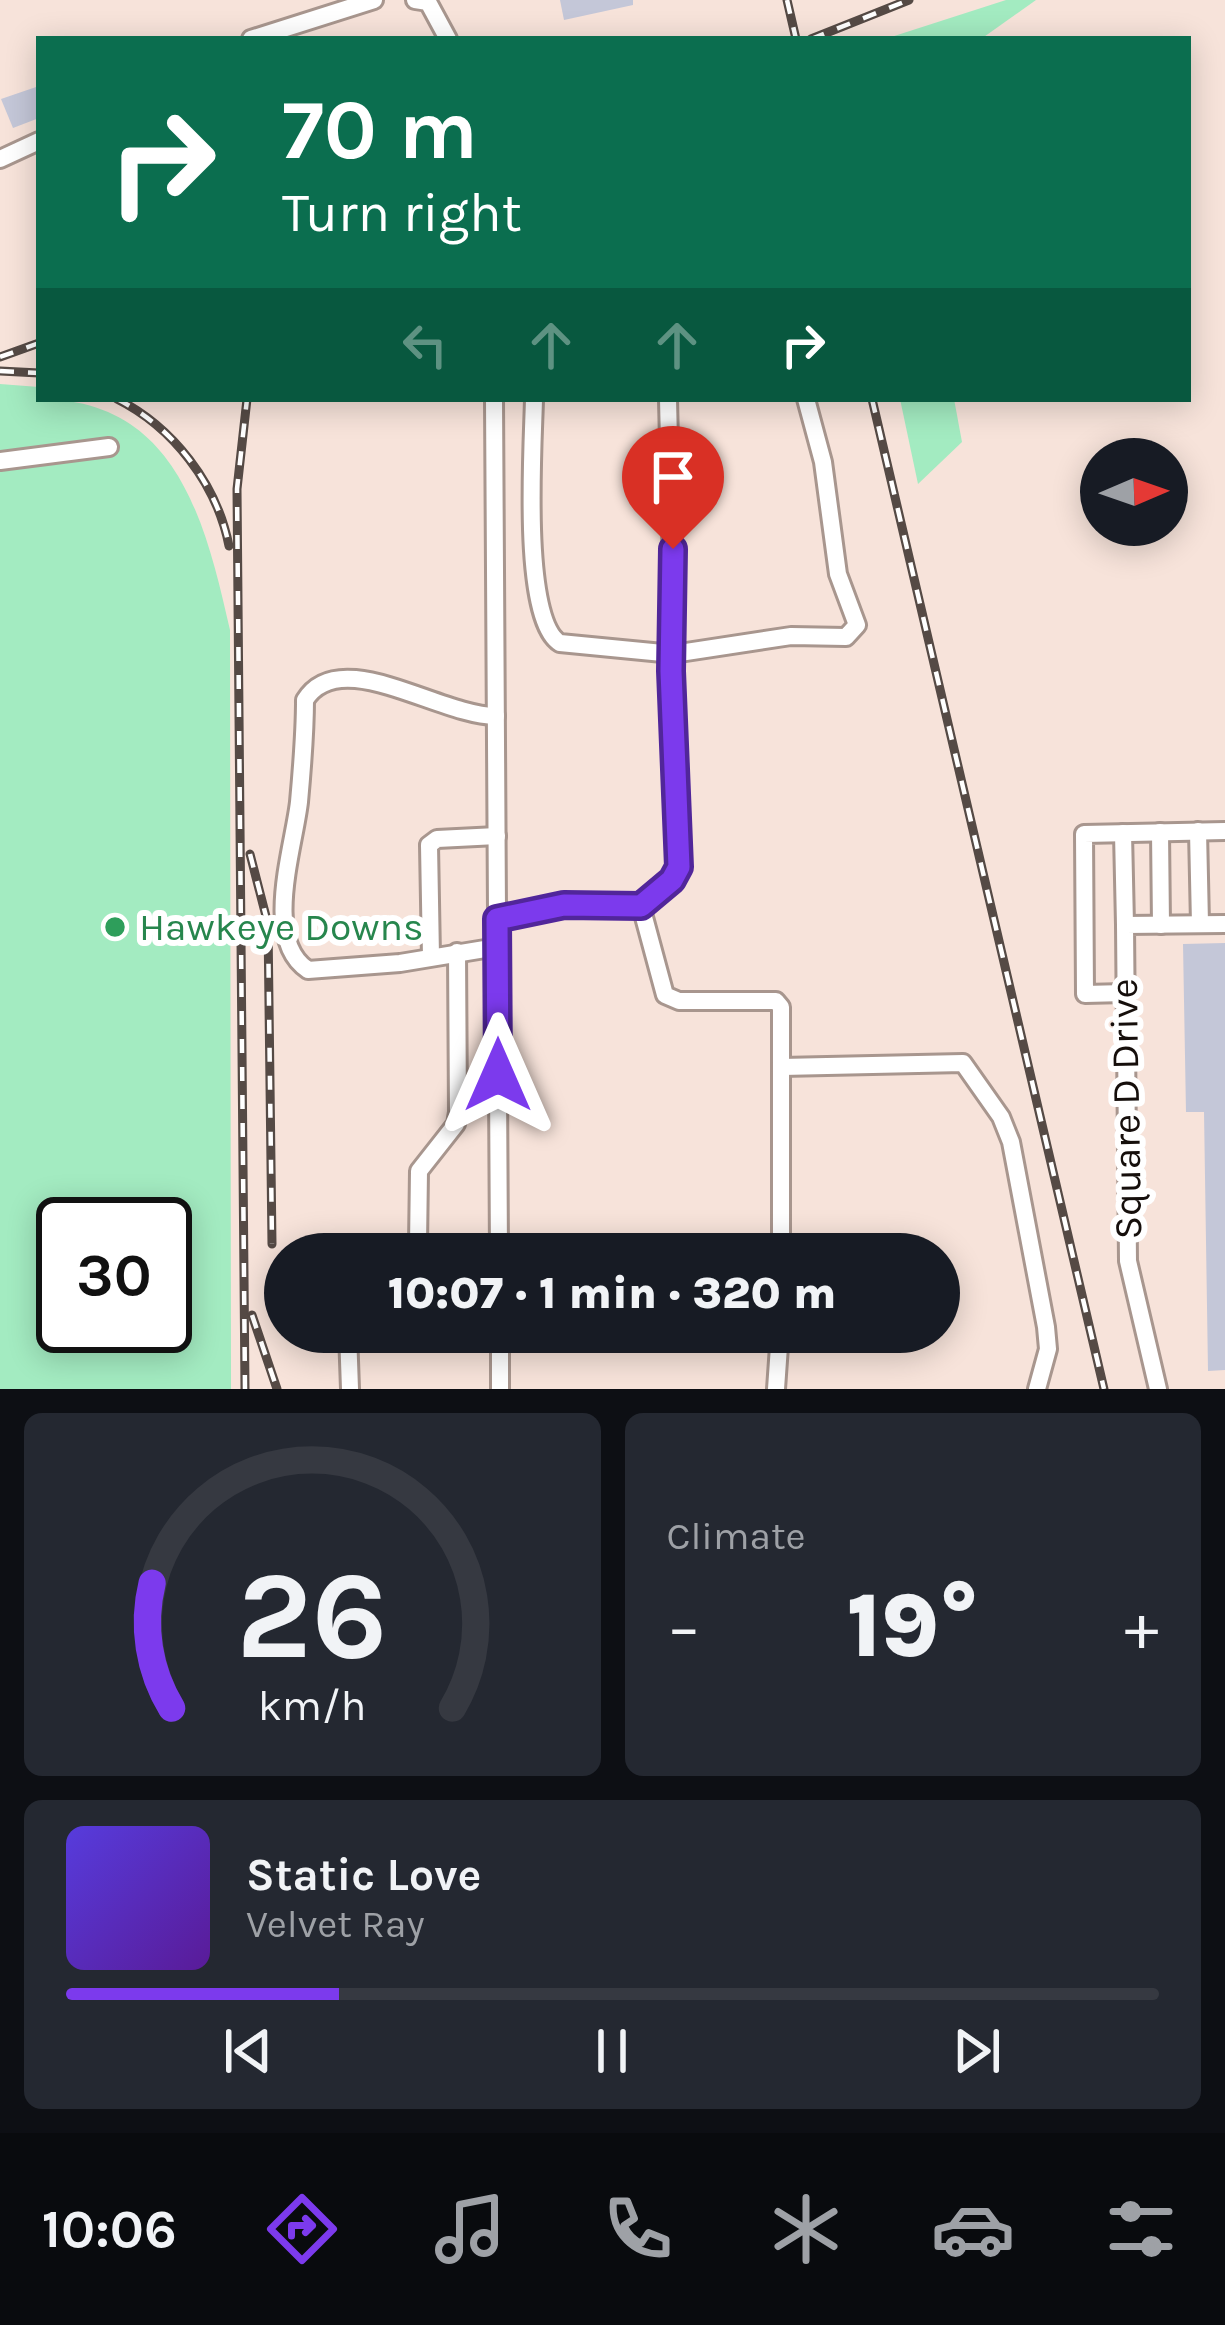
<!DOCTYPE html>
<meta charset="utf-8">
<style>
:root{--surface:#171b24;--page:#242831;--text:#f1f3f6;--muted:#9ea1a6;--line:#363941;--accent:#7c3aed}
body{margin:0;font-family:Karla,sans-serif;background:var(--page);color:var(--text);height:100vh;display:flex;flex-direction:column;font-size:45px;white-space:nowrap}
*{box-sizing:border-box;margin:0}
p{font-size:39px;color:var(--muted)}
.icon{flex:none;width:66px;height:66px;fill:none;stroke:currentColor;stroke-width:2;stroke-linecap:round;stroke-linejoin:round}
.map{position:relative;height:1389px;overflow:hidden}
.sheet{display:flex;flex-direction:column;gap:24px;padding:24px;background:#0d0f14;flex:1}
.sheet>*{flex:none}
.top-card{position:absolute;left:36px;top:36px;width:1155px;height:366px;border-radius:0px;box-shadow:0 6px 30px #0003;background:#0b6e4f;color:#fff;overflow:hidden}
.needle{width:78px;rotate:88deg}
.buttons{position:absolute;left:1080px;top:438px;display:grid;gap:24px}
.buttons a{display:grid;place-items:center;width:108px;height:108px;border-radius:50%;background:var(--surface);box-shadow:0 6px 30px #0003;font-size:60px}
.speed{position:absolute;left:36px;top:1197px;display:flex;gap:24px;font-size:60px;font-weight:700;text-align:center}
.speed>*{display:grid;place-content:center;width:156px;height:156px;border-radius:50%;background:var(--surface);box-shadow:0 6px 30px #0003;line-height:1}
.speed .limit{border:6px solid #111;border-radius:18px;background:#fff;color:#111}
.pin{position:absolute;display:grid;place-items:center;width:102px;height:102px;color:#fff;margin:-123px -51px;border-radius:50% 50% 50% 0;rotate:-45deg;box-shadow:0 0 12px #0007}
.pin .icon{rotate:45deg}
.me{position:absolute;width:132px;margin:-66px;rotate:0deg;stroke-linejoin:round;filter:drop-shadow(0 0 9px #0008)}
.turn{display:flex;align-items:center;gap:42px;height:252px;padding:0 48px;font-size:54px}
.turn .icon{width:156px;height:156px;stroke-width:2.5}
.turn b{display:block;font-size:84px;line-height:102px}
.lanes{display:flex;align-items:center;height:114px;padding:0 48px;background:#0003;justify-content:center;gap:60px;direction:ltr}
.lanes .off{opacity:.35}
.big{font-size:90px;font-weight:800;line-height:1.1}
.sheet .widget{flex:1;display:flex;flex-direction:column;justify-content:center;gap:18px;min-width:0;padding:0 42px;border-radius:18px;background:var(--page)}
.sheet .dial{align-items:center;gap:0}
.dial svg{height:312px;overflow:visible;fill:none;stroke:var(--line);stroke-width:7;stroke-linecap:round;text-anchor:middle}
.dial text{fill:var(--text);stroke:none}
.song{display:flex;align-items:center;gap:36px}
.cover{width:144px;height:144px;border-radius:18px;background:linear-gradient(135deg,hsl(250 70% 55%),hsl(270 70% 35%))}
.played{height:12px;border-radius:6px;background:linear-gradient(90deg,var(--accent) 25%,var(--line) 25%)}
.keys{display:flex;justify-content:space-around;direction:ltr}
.heat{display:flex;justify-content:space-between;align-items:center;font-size:66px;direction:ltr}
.sheet .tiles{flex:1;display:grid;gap:24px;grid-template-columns:1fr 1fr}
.widget:last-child{grid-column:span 2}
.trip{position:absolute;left:264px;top:1233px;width:696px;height:120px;border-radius:60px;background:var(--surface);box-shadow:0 6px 30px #0003;font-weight:800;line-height:120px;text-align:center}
.dock{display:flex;height:192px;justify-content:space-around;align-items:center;background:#090b0e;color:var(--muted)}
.dock .icon{width:84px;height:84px}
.dock .selected{color:var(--accent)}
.dock b{font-size:54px;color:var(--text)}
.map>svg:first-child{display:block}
.green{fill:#a3ebc1;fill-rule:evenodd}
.building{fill:#c4c7d8}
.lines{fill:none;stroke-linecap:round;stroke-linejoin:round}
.minor-casing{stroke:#a8968e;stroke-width:22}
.minor{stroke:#fff;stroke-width:16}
.rail-casing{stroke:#554a45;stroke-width:9}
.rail{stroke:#fff;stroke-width:4.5;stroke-dasharray:14;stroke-linecap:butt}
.route-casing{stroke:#51269a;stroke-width:30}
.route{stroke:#7c3aed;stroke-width:21}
.leisure-dot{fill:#2e9e5b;stroke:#fff;stroke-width:4.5}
.labels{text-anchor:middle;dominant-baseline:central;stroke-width:12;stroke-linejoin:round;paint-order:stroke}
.leisure-label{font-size:39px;fill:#27864d;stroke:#fff;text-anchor:start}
.street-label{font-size:39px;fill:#150e0b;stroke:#fff}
</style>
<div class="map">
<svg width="1225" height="1389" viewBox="0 0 1225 1389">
<rect width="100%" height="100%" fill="#f7e3da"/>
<!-- green -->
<g class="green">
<path d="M1006 0H1036L981 39H885Z"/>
<path d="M0 384 39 387V399C176 399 205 520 230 630L231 1389H0ZM63 1224H165V1326H63Z"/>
<path d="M900 399H954L962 442 918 484Z"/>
</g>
<!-- building -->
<g class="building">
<path d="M560 0H633V5L564 20Z"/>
<path d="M39 86V118L13 128 1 99Z"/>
<path d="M1225 943V1370L1208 1371 1204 1112H1186L1183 944Z"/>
</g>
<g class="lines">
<!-- minor casing -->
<g class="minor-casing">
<g id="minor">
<path d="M415 0 428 2 448 39"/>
<path d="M251 39 374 0"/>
<path d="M0 159 39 141"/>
<path d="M494 399 499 1254"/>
<path d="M534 399C533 446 521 620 560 643L673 654 791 636 846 637 857 625 838 574 823 462 806 399"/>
<path d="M0 461 109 447"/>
<path d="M496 716C439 716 340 644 305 700 305 734 302 769 299 802 294 847 262 940 308 970L400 963 497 947"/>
<path d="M1198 831 1200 924"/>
<path d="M1160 832 1161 925"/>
<path d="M1123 833 1125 925"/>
<path d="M641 906 665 995 679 1001H776L781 1007V1254"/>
<path d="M497 919 564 905 641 906 672 880 679 867 668 399"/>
<path d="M457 952 458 1112 456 1124 419 1171 418 1245 499 1246"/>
<path d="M431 957 429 845 437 839 497 836"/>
<path d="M1125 993 1085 994 1084 834 1225 831"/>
<path d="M782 1067 963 1063 1001 1117 1011 1142 1046 1327 1048 1349 1037 1389"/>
<path d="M348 1254 358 1246 418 1245"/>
<path d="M348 1332 350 1389"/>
<path d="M500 1332V1389"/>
<path d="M776 1389 780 1332"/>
<path d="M1158 1389 1128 1261 1125 925 1225 924"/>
</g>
</g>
<!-- minor -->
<use href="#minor" class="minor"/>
<!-- rail casing -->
<g class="rail-casing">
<g id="rail">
<path d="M787 0 796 39"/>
<path d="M811 39 909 0"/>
<path d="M0 357 39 343"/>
<path d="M0 371 39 373"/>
<path d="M117 399C173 427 217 484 229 546"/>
<path d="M872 399 1104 1389"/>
<path d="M250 854 268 924 272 1244"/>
<path d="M252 1315 277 1389"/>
<path d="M245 1389 237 489 247 399"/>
</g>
</g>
<!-- rail -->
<use href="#rail" class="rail"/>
</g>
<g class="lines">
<!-- route casing -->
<g class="route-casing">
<path id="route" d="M498 1075 497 919 564 905 641 906 672 880 679 867 671 671 673 549"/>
</g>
<!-- route -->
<use href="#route" class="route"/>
</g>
<!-- markers -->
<circle class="leisure-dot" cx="115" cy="927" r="12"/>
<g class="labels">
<!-- leisure labels -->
<g class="leisure-label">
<text x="139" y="927">Hawkeye Downs</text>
</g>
<!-- street labels -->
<g class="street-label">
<text transform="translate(1126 1109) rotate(-91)">Square D Drive</text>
</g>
</g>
</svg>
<div class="buttons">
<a><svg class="needle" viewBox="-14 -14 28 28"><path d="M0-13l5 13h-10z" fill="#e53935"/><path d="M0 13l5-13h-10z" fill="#9ea1a6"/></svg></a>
</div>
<div class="speed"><div class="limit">30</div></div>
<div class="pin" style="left:673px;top:549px;background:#d93025"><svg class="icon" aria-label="arrive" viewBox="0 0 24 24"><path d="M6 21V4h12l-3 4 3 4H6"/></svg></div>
<svg class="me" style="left:498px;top:1075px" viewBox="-20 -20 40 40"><path d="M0-17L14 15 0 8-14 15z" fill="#7c3aed" stroke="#fff" stroke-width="4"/></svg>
<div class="trip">10:07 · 1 min · 320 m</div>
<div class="top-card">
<div class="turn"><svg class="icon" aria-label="right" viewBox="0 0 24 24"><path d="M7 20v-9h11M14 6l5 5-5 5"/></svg><div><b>70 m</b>Turn right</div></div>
<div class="lanes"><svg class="icon off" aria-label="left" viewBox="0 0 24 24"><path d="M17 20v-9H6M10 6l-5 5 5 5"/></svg><svg class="icon off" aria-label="ahead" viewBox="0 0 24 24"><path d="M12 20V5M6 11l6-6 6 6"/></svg><svg class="icon off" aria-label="ahead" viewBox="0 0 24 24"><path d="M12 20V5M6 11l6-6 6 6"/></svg><svg class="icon" aria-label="right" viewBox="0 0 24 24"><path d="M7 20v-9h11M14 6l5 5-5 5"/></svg></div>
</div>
</div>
<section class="sheet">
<div class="tiles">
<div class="widget dial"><svg viewBox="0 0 100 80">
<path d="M14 69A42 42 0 1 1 86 69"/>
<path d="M14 69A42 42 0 0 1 9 37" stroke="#7c3aed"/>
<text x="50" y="56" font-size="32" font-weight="700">26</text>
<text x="50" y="72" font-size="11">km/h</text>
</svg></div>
<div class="widget"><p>Climate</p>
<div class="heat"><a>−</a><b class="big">19°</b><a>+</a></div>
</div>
<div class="widget">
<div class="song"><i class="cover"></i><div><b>Static Love</b><p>Velvet Ray</p></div></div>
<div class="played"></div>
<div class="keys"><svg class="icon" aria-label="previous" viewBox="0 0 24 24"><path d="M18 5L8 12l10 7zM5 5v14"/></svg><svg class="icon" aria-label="pause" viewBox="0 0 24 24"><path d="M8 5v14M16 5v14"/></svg><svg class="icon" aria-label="next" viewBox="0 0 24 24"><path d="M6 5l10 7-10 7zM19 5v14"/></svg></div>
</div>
</div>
</section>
<nav class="dock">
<b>10:06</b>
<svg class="icon selected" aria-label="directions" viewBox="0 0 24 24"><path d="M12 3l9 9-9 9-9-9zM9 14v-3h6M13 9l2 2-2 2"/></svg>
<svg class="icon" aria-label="music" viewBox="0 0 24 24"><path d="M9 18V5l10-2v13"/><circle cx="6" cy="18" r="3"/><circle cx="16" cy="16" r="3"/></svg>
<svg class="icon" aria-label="phone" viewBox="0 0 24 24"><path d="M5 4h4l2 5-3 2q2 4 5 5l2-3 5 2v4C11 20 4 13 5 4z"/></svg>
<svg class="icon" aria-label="climate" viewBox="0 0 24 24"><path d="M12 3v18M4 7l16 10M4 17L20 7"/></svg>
<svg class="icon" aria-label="car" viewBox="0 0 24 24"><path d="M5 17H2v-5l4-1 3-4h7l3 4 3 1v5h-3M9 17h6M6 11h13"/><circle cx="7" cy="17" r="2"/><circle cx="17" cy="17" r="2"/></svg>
<svg class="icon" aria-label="filters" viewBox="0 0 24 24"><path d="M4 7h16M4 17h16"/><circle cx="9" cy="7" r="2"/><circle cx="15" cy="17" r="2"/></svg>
</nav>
